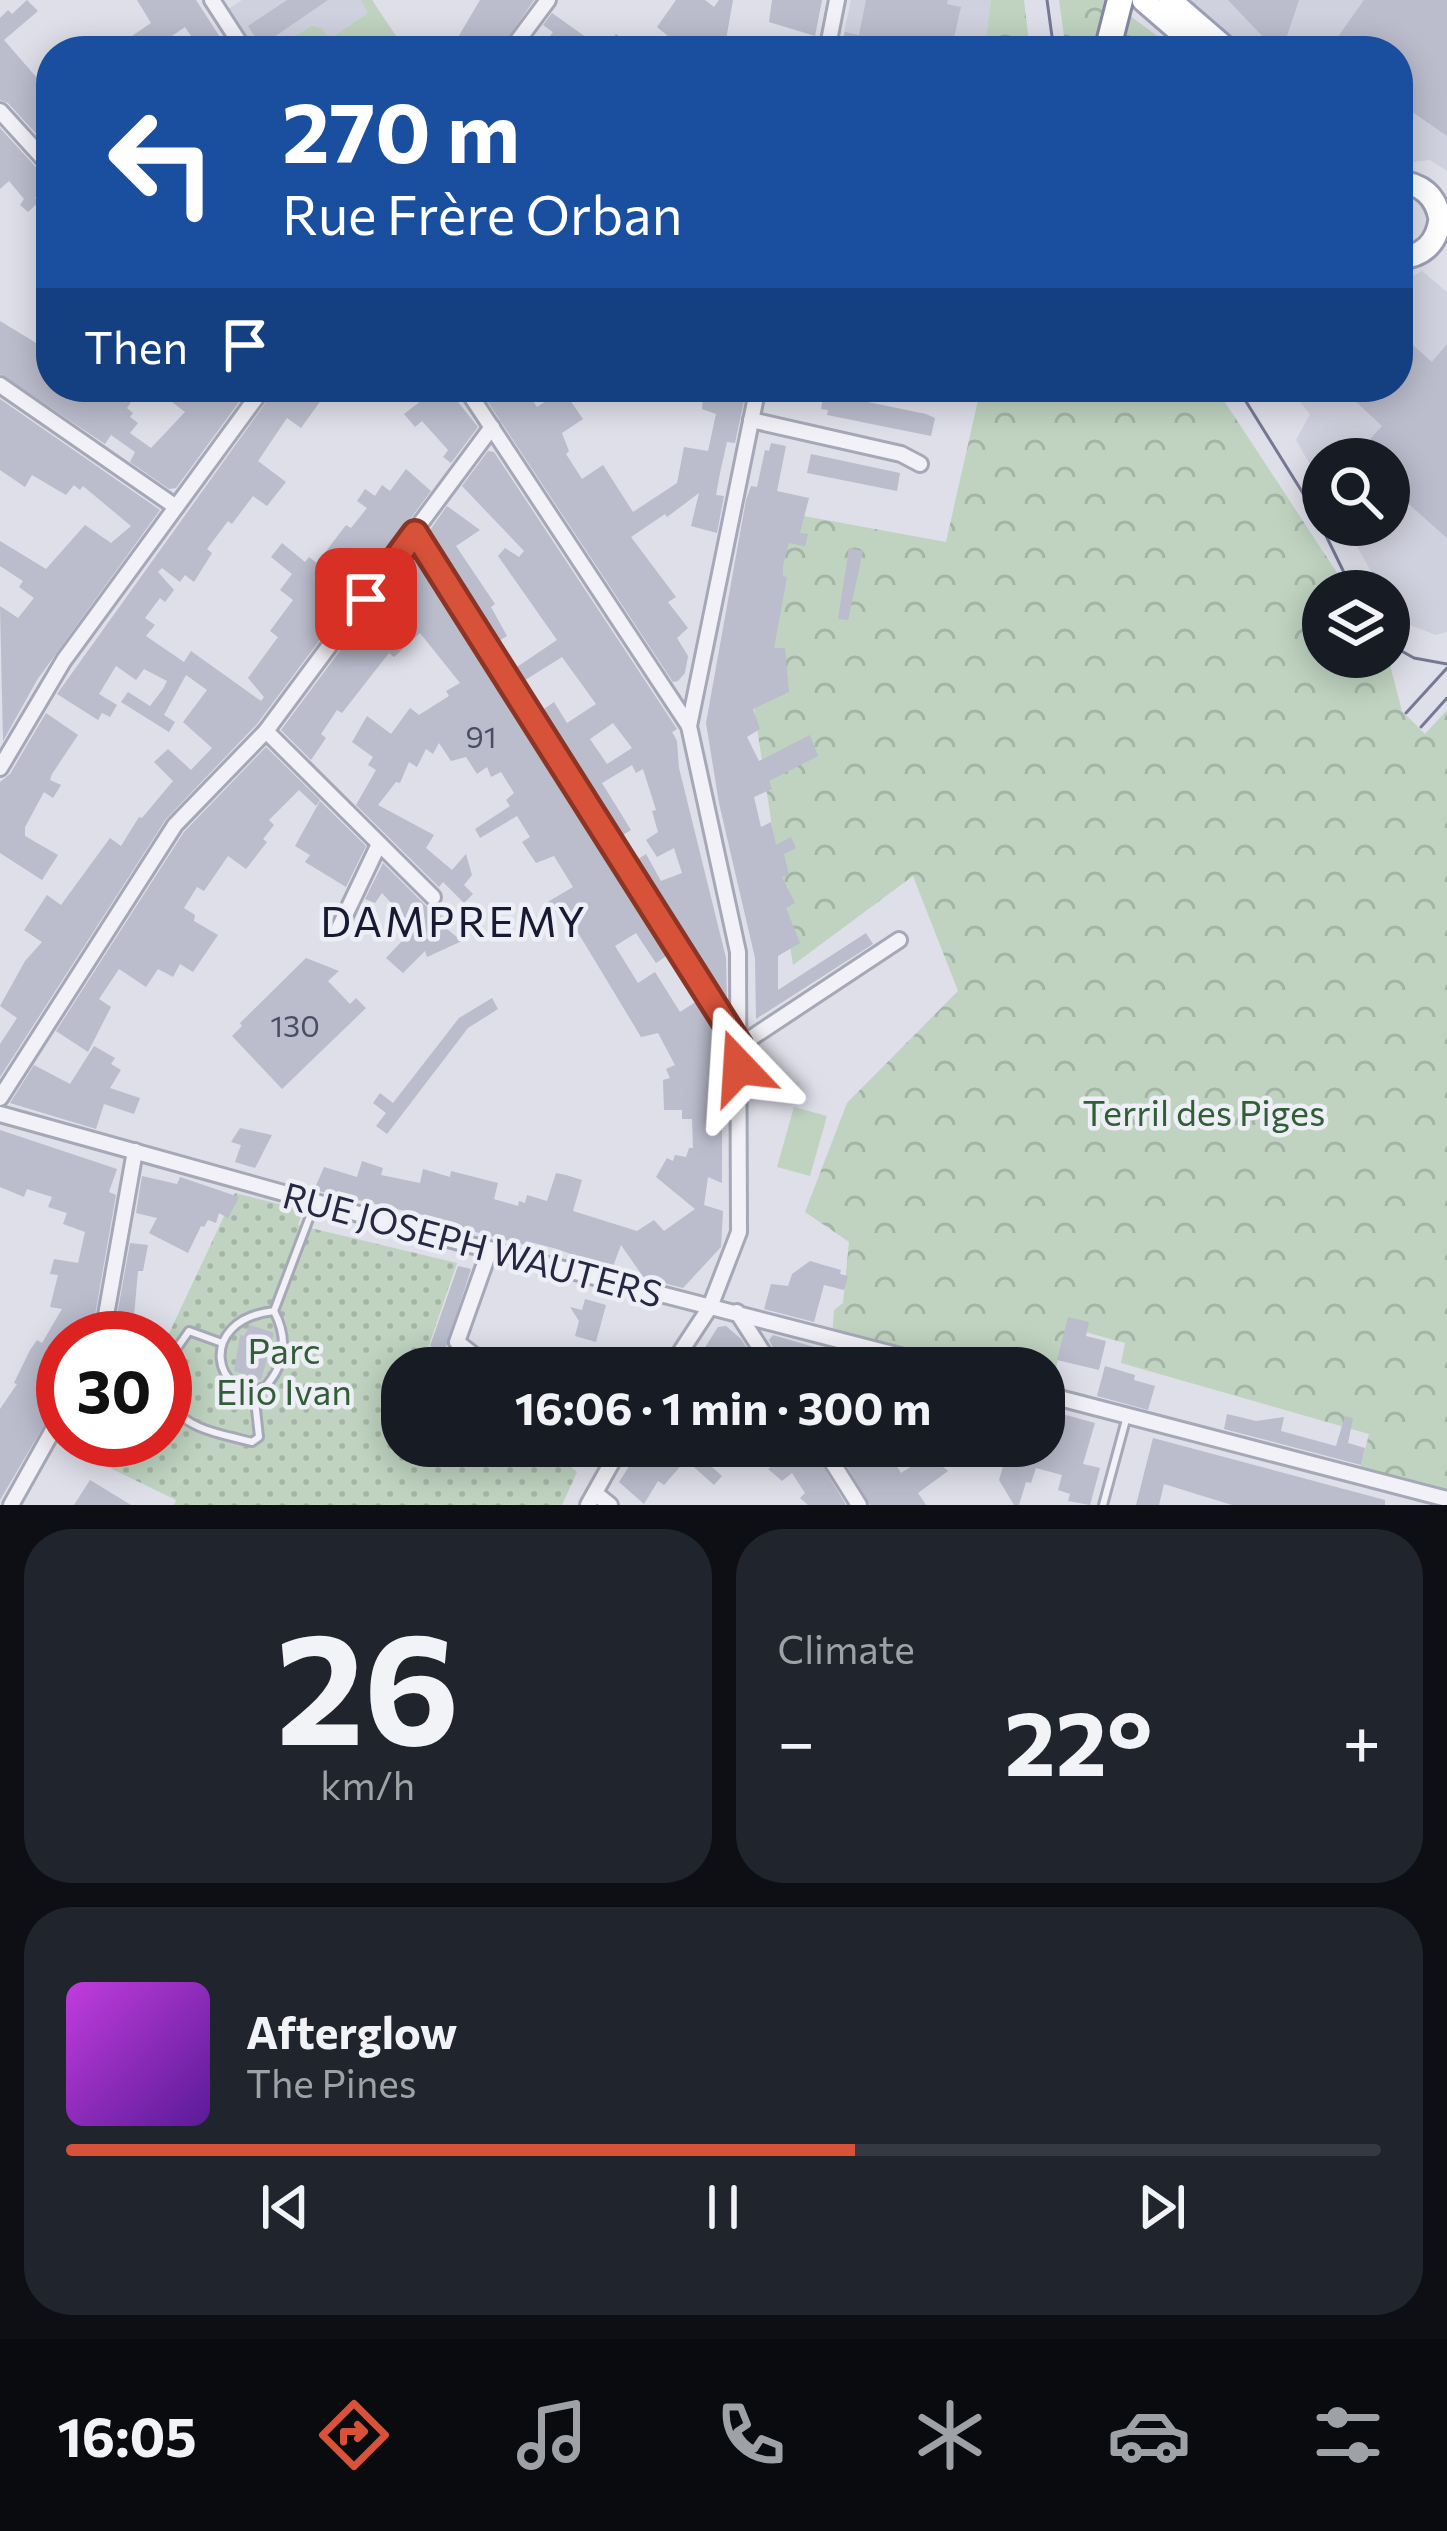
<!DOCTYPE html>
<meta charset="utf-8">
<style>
:root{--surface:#171b24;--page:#20242c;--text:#f1f3f6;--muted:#9ea1a6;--line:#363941;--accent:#d85239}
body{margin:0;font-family:Commissioner,sans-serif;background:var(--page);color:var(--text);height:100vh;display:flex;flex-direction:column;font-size:45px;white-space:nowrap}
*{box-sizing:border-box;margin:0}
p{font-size:39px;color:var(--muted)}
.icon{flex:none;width:66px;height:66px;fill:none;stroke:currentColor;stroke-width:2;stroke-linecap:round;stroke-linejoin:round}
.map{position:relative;height:1505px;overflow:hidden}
.side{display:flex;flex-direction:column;gap:24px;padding:24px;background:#0d0f14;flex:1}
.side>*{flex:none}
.guide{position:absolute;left:36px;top:36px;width:1377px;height:366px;border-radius:48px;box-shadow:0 6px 30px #0003;background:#1a4fa0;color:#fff;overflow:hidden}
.fabs{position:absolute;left:1302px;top:438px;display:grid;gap:24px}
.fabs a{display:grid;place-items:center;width:108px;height:108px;border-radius:50%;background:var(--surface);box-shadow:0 6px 30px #0003;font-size:60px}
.speed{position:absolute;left:36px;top:1311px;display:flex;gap:24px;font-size:60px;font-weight:700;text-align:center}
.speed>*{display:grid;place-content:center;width:156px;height:156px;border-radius:50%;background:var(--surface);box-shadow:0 6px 30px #0003;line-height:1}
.speed .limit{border:18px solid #d22;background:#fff;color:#111}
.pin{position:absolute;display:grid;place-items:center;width:102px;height:102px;color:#fff;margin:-51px;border-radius:24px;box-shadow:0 6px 18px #0006}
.me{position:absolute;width:132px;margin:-66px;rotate:340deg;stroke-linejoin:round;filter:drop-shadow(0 0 9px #0008)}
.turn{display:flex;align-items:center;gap:42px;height:252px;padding:0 48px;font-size:54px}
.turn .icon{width:156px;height:156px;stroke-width:2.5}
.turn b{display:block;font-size:84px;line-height:102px}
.then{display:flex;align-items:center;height:114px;padding:0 48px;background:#0003;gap:24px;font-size:45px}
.big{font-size:90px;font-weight:700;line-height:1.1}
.side .card{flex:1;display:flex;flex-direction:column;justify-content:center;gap:18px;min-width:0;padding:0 42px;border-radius:48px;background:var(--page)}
.side .dial{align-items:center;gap:0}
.dial b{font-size:156px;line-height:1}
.song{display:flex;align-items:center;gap:36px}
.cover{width:144px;height:144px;border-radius:18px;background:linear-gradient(135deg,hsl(290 70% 55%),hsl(270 70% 35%))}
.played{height:12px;border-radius:6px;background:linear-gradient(90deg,var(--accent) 60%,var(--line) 60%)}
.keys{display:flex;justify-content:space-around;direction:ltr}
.heat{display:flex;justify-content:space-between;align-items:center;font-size:66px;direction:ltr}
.side .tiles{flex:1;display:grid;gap:24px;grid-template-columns:1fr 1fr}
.card:last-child{grid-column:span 2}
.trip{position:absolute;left:381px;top:1347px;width:684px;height:120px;border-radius:48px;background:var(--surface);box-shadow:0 6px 30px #0003;font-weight:700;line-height:120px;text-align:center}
.tab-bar{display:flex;height:192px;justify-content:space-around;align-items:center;background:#090b0e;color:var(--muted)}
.tab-bar .icon{width:84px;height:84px}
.tab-bar .current{color:var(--accent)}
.tab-bar b{font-size:54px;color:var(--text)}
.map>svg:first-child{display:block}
.built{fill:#d0d1de}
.grass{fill:#bfd3c0}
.forest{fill:url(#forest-crowns)}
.park{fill:url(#park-dots)}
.building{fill:#bbbccc;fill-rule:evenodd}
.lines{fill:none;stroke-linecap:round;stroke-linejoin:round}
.lane-casing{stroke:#a7a8b7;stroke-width:12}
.street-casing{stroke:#a7a8b7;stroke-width:20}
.primary-casing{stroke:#9d9fb6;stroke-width:27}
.highway-casing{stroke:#8487a1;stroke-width:30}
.lane{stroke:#f1f1f7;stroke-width:6}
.street{stroke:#f1f1f7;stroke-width:14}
.primary{stroke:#fff;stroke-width:21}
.highway{stroke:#fff;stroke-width:24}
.tram{stroke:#767894;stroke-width:3}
.route-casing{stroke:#8c3525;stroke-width:30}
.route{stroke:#d85239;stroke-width:21}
.labels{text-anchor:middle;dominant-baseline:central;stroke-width:9;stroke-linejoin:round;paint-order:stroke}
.number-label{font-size:30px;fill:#4b4d64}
.park-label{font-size:36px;fill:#325e37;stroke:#eeeff6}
.street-label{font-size:36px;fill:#262841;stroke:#eeeff6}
.quarter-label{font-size:42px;letter-spacing:3px;fill:#181932;stroke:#eeeff6}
</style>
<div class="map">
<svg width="1447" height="1505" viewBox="0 0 1447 1505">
<defs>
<pattern id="forest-crowns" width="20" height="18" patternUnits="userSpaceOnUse" patternTransform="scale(3)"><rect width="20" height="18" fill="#bfd3c0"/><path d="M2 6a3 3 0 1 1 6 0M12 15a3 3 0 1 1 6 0" fill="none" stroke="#a4b5a6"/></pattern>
<pattern id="park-dots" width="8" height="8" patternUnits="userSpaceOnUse" patternTransform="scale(3)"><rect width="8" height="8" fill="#bfd3c0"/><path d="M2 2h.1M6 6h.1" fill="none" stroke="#a4b5a6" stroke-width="1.8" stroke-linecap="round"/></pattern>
</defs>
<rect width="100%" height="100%" fill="#dedfe9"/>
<!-- built -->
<g class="built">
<path d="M242 0H372L399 51H330L309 41 294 51H255L228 9Z"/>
<path d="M851 0H991L984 51H840Z"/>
<path d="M1182 0H1447V171L1430 160 1398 164V51H1242Z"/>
<path d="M1422 271 1447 292V632L1436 635 1407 624 1389 602V591H1382L1345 525H1389V459H1323V487L1296 440 1310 414 1300 402 1309 387H1398V285Z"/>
</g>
<!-- grass -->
<g class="grass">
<path d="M361 0H372L402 45 399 51H330L309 41 294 51H271L312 26 321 28 330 39 368 13Z"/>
<path d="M794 1107 827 1116 810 1176 777 1167Z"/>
</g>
<!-- forest -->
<g class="forest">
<path d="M991 0H1024L1030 51H984Z"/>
<path d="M1059 0H1109L1172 47V51H1066Z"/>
<path d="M981 387H1215L1349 591H1323V657H1388L1402 711 1425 734 1447 710V1490L1360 1469 1369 1434 1121 1363 1125 1343 1067 1327 1051 1386 1044 1385V1368H969L832 1337 834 1310 843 1303 849 1242 805 1212 847 1103 958 991 913 876 793 965 751 688 782 512 946 542Z"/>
</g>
<!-- park -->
<path class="park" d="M235 1193 303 1210 298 1225 457 1263 427 1351 447 1368H402V1446H545L577 1472 562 1505H174L176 1500 48 1438 63 1412V1440H165V1342Z"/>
<!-- building -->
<g class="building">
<path d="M27 0 38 11 4 40 44 86 40 89 51 101V150L8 103 0 100V18L8 10 12 14Z"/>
<path d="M137 0H196L229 51H201L185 27 150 51H110L151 23Z"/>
<path d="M287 0H328L261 46 248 26Z"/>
<path d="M480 0H534L499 51H464L454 44Z"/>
<path d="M676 0H705L714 7 719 0H733L724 51H656L668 36 657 27Z"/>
<path d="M772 0H822L815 36 769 22Z"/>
<path d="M866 0H948L947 4 961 7 951 51H856L842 44 845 32 859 35Z"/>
<path d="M1228 0H1299L1282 51 1265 39Z"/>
<path d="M1364 0H1447V136L1398 102V51H1328Z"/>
<path d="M552 13 604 50 616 34 639 51H539L553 32 543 25Z"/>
<path d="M0 128 43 175 51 178 35 198 39 202 28 212 20 205 24 199 9 181 0 189Z"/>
<path d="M0 321 51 352V387H141L127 408 133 413 130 417 138 423 130 433 151 448 185 412 153 387H244L247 391 176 488 169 489 130 462 135 452 111 435 105 444 0 374Z"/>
<path d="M1398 332 1432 362 1447 344V538L1394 491 1396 489 1389 483V459H1352L1382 426 1350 396 1358 387H1398Z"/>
<path d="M277 387H306L322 399 301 428 287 418 258 461 286 482 267 506 253 496 232 524 228 521 207 549 212 553 194 582 185 575 180 582 162 568 158 572 174 590 165 602 160 598 145 618 155 625 146 636 184 662 191 651 261 701 264 697 248 678 278 637 270 631 293 600 280 590 292 574 271 557 282 543 305 562 309 557 317 563 346 525 351 528 367 508 357 501 365 489 375 496 382 485 390 491 406 469 431 491 257 724 166 819 0 1077V1044L17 1018 0 1006 25 961 42 942 24 930 47 895 61 905 110 838 121 846 139 817 142 818 173 781 154 762 168 749 191 770 212 748 183 722 207 690 186 675 164 715 175 722 169 732 121 702 128 692 150 706 163 689 167 681 144 669 136 680 116 666 99 694 117 705 110 717 102 713 98 720 57 694Z"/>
<path d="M424 387H446L478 427 451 463 443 457 448 450 422 421 415 427 404 414 430 394Z"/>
<path d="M478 387H524L537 407 563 390 583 419 562 433 569 451 566 454 582 479 603 465 633 512 677 483 684 447 708 451 716 414 702 409 703 396 719 399 721 387H747L735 443 727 442 720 473 716 495 724 496 717 533 691 526 699 493 667 517 665 514 631 537 676 597 668 602 688 628 677 638 688 656 685 673 678 681 673 682Z"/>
<path d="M824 393 926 414 935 418 931 436 827 415 828 410 821 409Z"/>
<path d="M0 399 160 510 37 680 3 741 0 606 18 618 34 598 19 587 23 581 0 566V541L46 569 85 525 111 543 131 526 83 486 80 490 74 485 66 495 32 475 25 487 0 470Z"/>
<path d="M771 443 786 446 777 491 809 498 800 533 808 534 805 546 789 543 783 566V576L787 577 774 648H785L789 692 753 709 760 729 747 737 759 761 810 735 818 756 769 781 772 789 754 797 761 827 771 822 776 845 791 837 796 848 784 854 789 875 782 877 795 903 786 908 800 943 778 956V990L866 933 873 944 756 1019 755 958 719 803 706 723 746 500 751 486 757 487 765 450 769 451Z"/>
<path d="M488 451 494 452 677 729 672 732 677 741 679 768 726 958 727 1006 635 861 646 854 661 881 682 873 674 848 657 857 646 840 658 832 652 811 656 810 643 769 636 773 632 765 602 783 631 830 620 837 541 711 554 702 567 723 596 704 562 657 522 682 514 669 557 640 498 556 505 548 519 557 524 551 462 486ZM613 723 632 748 607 764 590 739Z"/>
<path d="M811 454 900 473 897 491 807 473Z"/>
<path d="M447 506 480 530 456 546 495 604 491 607 507 636 497 642 428 533Z"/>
<path d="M849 548 863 551 848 620 838 619Z"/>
<path d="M412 554 668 955 656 963 636 933 615 946 638 983 655 972 680 1012 697 1001 714 1028 722 1048V1183L708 1177 704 1205 723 1211 721 1247 683 1288 644 1278 621 1245 612 1269 557 1249 526 1241 525 1245 453 1226 454 1222 314 1190 324 1167 357 1177 362 1161 383 1168 381 1175 420 1183 423 1169 450 1177 451 1171 498 1183 494 1199 518 1206 519 1201 525 1203 527 1195 547 1201 556 1173 566 1175 582 1180 573 1211 637 1231 654 1220 664 1231 695 1209 656 1177 667 1158 673 1161 675 1155 686 1157 689 1148H693L692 1119H682V1110H664L663 1080 670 1078 666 1069 675 1065 658 1033 641 1037 577 931 572 934 558 911 553 914 546 903 573 887 554 856 536 863 522 842 530 837 517 816 480 838 475 829 510 806 506 800 514 793 501 772 491 777 487 767 477 774 466 757 451 761 439 743 433 754 426 749 417 767 409 762 400 783 396 782 378 805 434 835 426 848 452 870 466 854 472 875 464 885 473 894 464 903 443 882 439 887 356 805 376 770 368 765 373 757 352 742 367 716 391 734 410 708 419 715 449 696 446 691 460 683 420 633 394 657 389 653 342 713 337 710 321 734 326 738 311 760 281 730Z"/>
<path d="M46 713 78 735 52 774 50 780 61 785 53 798 44 792 25 827V836L58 855 42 880 0 853V782L10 774Z"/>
<path d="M266 747 320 800 316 806 299 790 269 820 274 825 263 839 267 842 246 869 228 856 204 891 197 887 184 908 195 915 194 921 218 935 193 972 180 964 173 977 158 969 146 987 119 969 99 999 111 1007 88 1052 56 1031 184 832Z"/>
<path d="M320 801 366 846 346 887 305 862 310 855 295 846Z"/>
<path d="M383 863 425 905 442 916 438 922 462 941 427 957 425 951 403 973 386 958 403 940 399 937 410 923 382 893 375 903 365 899Z"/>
<path d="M306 958 339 971 328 981 350 1004 356 998 366 1008 282 1089 232 1036 242 1026 240 1023Z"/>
<path d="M492 998 498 1009 468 1028 387 1134 376 1126 386 1113 373 1103 380 1093 393 1103 459 1018Z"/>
<path d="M94 1046 115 1058 111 1064 121 1070 110 1088 140 1098 134 1114 104 1104 96 1129 10 1103 34 1065 70 1084Z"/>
<path d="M240 1128 272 1135 255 1168 235 1162 241 1145 231 1142Z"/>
<path d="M0 1130 117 1169 109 1192 116 1195 91 1338H63V1393L0 1500V1409L17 1384 14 1383 30 1350 37 1340 42 1343 62 1309 50 1307 58 1275 50 1274 54 1259 78 1263 85 1232 63 1224 67 1213 48 1207 52 1197 27 1189 24 1197 0 1187Z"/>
<path d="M142 1176 177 1184 180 1177 239 1197 228 1218 219 1213 216 1223 208 1220 204 1227 201 1226 188 1253 149 1233 157 1218 136 1213Z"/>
<path d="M130 1243 148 1245 143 1271H138L132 1338H113Z"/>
<path d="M810 1261 841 1270 840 1274 848 1276 844 1290 824 1285 814 1322 764 1309 771 1284 788 1286 792 1274Z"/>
<path d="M458 1266 471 1269 446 1347 472 1368H449L437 1358 443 1351 430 1346Z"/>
<path d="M585 1299 606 1305 596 1342 575 1336 579 1321 570 1307 582 1310Z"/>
<path d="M1068 1317 1089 1322 1086 1336 1106 1341 1099 1370 1057 1360Z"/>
<path d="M250 1325 274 1333 261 1380 234 1371 240 1335 244 1336Z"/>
<path d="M726 1326 741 1339 760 1368H692L718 1327Z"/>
<path d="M773 1335 876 1365 875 1368H784L769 1340Z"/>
<path d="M1105 1366 1135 1375 1134 1380 1155 1386 1148 1410 1097 1396Z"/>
<path d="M1044 1409 1095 1423 1083 1464 1100 1468 1090 1505 1068 1501 1070 1494 1058 1490 1062 1475 1036 1468 1031 1483 1026 1482 1019 1505H1014L999 1480 1009 1446H1044Z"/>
<path d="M1227 1414 1256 1421 1284 1417 1281 1431 1336 1446 1345 1416 1353 1418 1348 1443 1365 1448 1361 1465 1224 1429Z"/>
<path d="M1153 1438 1385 1500V1505H1232L1164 1484 1159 1505H1136Z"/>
<path d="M642 1446H698L694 1451 722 1476 714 1485 686 1460 664 1485 658 1481 644 1504 619 1482Z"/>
<path d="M768 1446H811L846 1505H808L800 1498 805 1493 792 1473 782 1481 768 1469 777 1462Z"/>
<path d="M835 1446H871L884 1467 894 1461 901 1473 929 1455 948 1471 918 1493 926 1505H870Z"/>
<path d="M90 1480 113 1494 131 1505H74Z"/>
</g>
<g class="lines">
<!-- lane casing -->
<g class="lane-casing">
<g id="lane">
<path d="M274 1311C288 1338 286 1364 265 1387 216 1404 193 1320 274 1311L315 1203"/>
<path d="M165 1365 189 1331 222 1343"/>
<path d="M173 1404C184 1430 227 1435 252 1442L259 1437 254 1391"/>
<path d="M112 1461 124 1440"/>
<path d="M1103 1505 1127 1416"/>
</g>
</g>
<!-- street casing -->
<g class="street-casing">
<g id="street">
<path d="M212 0 245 51"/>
<path d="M510 51 548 0"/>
<path d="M827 51 837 0"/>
<path d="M0 111 51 167"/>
<path d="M0 385 176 507"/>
<path d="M465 387 689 726"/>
<path d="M751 420 901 454 920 464"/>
<path d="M415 533 739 1046 899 940"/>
<path d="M266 731 433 897"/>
<path d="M0 768 64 660 264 387"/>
<path d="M339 928 379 844"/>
<path d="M0 1098 175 825 266 731 492 427"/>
<path d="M0 1114 463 1243 947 1368"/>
<path d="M490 1249 457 1342 490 1368"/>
<path d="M737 1312 773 1368"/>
<path d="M102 1338 135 1151"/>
<path d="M670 1368 710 1307 739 1232 738 952 689 726 758 387"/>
<path d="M1044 1394 1447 1499"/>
<path d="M593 1446 615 1456"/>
<path d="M822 1446 859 1505"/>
<path d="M595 1493 610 1505"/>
<path d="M11 1505 63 1412"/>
<path d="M588 1505 621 1446"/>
</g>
</g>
<!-- primary casing -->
<g class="primary-casing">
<g id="primary">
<path d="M1143 0 1202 51"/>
<path d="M1170 0 1229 51"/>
<path d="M1398 182C1421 183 1436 196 1440 219 1437 244 1422 257 1398 258"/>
</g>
</g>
<!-- highway casing -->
<g class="highway-casing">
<path id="highway" d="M1107 51 1120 0"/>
</g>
<!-- lane -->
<use href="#lane" class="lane"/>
<!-- street -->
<use href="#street" class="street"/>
<!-- primary -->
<use href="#primary" class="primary"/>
<!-- highway -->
<use href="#highway" class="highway"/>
<!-- tram -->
<g class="tram">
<path d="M1047 0 1054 51"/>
<path d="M1237 387 1314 511 1353 591"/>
<path d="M1389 644 1414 658 1447 664"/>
<path d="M1406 713 1447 668"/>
<path d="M1421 727 1447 698"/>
</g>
</g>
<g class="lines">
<!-- route casing -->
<g class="route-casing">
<path id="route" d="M366 599 415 533 740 1046 739 1067"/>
</g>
<!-- route -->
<use href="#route" class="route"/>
</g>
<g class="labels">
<!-- number labels -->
<g class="number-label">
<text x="481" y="735">91</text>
<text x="295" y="1024">130</text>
</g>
<!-- park labels -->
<g class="park-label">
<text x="1204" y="1111">Terril des Piges</text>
<text x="284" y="1349">Parc<tspan x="284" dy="41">Elio Ivan</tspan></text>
</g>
<!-- street labels -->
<g class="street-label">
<text transform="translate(473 1243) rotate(15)">RUE JOSEPH WAUTERS</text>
</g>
<!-- quarter labels -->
<g class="quarter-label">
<text x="454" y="920">DAMPREMY</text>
</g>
</g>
</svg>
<div class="fabs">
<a><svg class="icon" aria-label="search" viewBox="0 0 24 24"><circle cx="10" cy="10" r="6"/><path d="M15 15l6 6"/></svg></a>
<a><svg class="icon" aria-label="layers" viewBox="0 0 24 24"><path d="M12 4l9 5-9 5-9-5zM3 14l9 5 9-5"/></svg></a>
</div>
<div class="speed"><div class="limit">30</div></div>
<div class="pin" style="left:366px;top:599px;background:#d93025"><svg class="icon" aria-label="arrive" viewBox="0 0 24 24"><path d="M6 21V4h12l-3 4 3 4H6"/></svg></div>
<svg class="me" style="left:739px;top:1067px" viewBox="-20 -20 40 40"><path d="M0-17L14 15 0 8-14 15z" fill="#d85239" stroke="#fff" stroke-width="4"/></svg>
<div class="trip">16:06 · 1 min · 300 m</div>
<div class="guide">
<div class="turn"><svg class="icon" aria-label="left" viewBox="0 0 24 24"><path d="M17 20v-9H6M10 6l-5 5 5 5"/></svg><div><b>270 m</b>Rue Frère Orban</div></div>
<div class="then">Then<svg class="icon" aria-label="arrive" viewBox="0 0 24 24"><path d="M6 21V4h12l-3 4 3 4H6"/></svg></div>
</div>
</div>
<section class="side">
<div class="tiles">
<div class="card dial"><b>26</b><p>km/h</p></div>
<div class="card"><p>Climate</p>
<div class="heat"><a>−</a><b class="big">22°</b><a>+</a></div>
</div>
<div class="card">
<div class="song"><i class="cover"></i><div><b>Afterglow</b><p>The Pines</p></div></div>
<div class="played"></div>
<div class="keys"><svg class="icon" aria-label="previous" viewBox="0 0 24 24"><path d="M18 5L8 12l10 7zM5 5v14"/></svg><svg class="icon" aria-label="pause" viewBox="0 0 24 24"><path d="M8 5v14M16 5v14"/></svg><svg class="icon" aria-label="next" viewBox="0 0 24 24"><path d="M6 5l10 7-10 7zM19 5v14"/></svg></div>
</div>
</div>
</section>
<nav class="tab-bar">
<b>16:05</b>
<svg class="icon current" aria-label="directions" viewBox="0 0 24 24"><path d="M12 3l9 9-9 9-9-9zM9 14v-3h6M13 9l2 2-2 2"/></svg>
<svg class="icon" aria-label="music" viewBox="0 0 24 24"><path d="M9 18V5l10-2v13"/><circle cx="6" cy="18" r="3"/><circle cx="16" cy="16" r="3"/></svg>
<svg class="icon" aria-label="phone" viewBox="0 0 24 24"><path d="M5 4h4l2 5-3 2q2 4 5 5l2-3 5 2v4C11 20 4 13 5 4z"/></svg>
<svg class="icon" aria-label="climate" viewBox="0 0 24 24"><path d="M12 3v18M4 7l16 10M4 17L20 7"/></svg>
<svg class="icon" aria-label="car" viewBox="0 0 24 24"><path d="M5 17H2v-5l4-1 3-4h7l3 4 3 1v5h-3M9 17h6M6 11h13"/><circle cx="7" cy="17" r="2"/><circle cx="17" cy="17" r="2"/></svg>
<svg class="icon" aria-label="filters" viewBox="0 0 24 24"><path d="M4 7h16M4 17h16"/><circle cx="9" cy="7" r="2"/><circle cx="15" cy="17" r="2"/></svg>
</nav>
